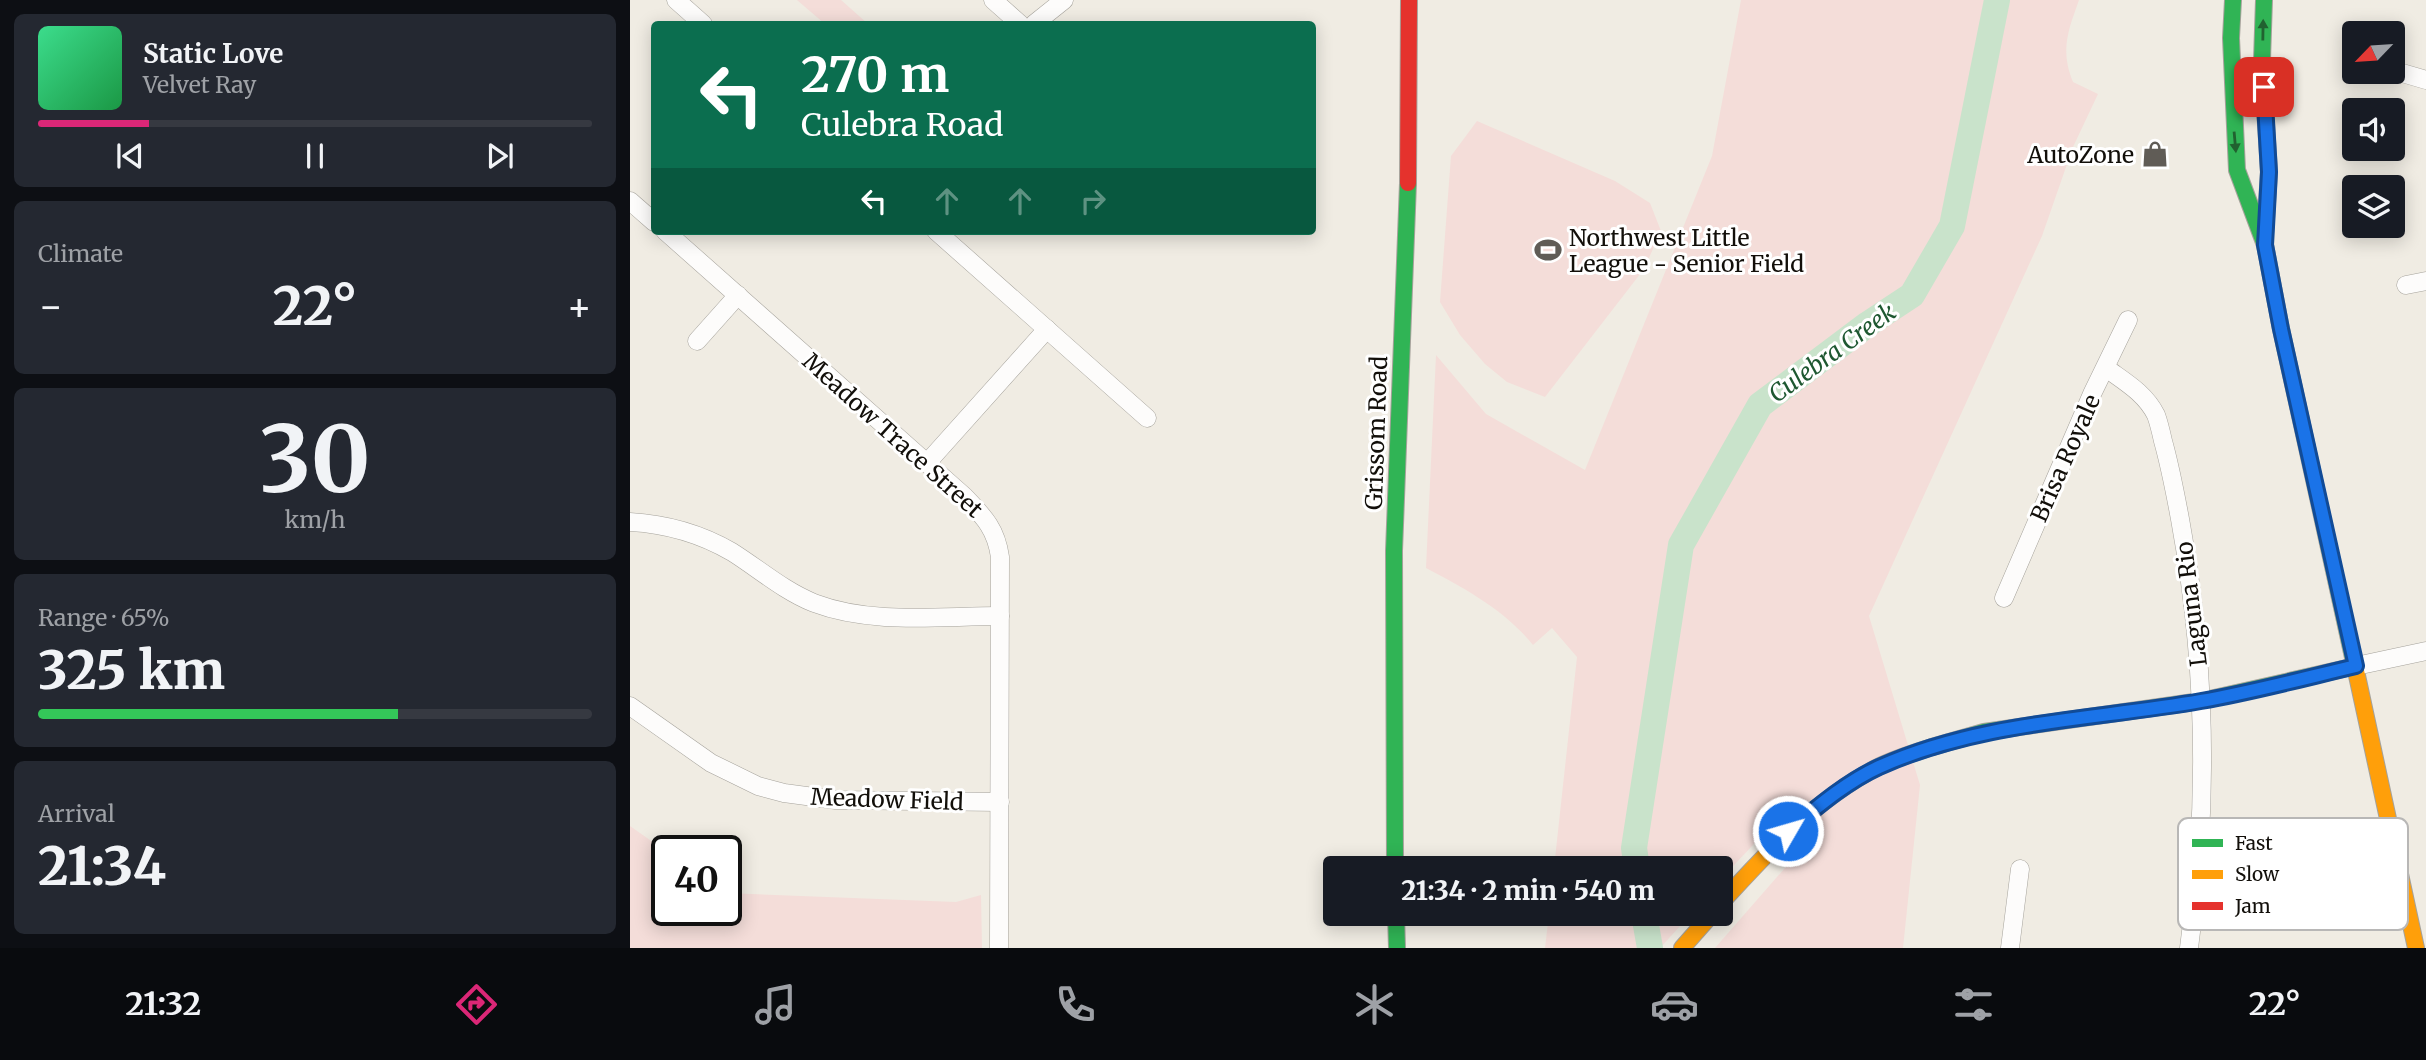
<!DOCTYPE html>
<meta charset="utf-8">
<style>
:root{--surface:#171b24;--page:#242831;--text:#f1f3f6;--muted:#9ea1a6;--line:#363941;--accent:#db2777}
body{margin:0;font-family:Merriweather,serif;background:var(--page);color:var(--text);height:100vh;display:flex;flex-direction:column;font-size:26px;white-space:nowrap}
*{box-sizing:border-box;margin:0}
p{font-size:23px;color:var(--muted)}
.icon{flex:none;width:38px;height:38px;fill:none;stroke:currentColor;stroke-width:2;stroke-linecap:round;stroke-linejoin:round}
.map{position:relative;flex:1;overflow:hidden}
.panel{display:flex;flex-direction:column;gap:14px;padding:14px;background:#0d0f14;width:630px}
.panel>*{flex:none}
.top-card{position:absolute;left:21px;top:21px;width:665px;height:214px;border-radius:7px;box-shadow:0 4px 18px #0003;background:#0b6e4f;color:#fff;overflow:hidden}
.needle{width:46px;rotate:245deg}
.fabs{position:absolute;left:1712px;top:21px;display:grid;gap:14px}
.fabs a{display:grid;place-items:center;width:63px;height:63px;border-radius:7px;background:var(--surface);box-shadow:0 4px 18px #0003;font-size:35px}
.speed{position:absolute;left:21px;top:835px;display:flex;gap:14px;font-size:35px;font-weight:700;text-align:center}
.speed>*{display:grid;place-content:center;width:91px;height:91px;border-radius:50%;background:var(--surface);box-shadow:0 4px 18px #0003;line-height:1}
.speed .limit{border:4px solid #111;border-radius:10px;background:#fff;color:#111}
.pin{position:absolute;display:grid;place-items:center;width:60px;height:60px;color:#fff;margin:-30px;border-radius:14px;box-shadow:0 4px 10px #0006}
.me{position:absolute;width:77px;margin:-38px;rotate:52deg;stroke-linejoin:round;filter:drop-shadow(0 0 5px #0008)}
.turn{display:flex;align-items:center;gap:24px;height:147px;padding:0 35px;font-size:32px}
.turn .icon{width:91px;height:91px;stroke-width:2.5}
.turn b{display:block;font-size:49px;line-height:60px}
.lanes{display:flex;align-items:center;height:66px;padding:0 35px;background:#0003;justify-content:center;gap:35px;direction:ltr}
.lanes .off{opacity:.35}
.big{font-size:52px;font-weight:800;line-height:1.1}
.panel .tile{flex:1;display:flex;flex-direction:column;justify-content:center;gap:10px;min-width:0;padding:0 24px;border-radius:10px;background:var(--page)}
.panel .dial{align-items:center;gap:0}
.dial b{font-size:91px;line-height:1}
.song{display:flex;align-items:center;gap:21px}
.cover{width:84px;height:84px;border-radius:10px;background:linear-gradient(135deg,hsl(150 70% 55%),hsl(140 70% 35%))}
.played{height:7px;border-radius:4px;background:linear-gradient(90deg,var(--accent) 20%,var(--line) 20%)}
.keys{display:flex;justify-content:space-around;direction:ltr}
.heat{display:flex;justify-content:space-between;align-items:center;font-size:38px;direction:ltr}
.charge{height:10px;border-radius:5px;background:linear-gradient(90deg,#34c759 65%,var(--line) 0)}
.trip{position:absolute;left:693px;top:856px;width:410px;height:70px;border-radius:7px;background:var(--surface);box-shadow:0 4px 18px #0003;font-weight:800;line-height:70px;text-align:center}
.tab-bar{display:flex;height:112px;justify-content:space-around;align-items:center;background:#090b0e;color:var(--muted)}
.tab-bar .icon{width:49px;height:49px}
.tab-bar .selected{color:var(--accent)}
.tab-bar b{font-size:32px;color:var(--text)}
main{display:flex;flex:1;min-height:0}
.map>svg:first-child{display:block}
.green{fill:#f4ddd9}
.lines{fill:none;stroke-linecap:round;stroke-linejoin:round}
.river{stroke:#c9e3cb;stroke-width:26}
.street-casing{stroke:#a5a29b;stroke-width:19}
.fast-casing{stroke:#a5a29b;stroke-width:18}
.slow-casing{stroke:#a5a29b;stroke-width:18}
.jam-casing{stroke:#a5a29b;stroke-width:18}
.street{stroke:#fdfcfb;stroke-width:18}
.fast{stroke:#30b455;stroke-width:16}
.slow{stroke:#ff9f0a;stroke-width:16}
.jam{stroke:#e5322d;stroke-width:16}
.oneway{fill:#216230}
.route-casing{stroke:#114b97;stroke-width:18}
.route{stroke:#1a73e8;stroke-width:12}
.labels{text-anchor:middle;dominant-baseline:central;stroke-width:6;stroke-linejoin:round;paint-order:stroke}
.poi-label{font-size:23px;fill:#120f0a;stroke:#fff;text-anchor:end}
.street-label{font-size:23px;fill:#120f0a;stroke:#fff}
.water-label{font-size:24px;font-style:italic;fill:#1e5831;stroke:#fff}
.key{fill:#fff;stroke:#b8b7b6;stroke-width:2}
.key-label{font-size:19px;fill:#120f0a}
</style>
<main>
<section class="panel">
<div class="tile">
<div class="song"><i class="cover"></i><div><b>Static Love</b><p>Velvet Ray</p></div></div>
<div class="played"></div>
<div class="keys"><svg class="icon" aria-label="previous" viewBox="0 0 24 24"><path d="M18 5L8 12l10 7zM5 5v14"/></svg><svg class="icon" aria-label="pause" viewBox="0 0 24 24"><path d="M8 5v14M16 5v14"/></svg><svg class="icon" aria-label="next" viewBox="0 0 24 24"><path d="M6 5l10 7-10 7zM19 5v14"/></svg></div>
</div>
<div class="tile"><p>Climate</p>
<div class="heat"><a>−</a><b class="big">22°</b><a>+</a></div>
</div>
<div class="tile dial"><b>30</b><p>km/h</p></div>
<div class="tile"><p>Range · 65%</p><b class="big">325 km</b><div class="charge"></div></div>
<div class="tile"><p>Arrival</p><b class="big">21:34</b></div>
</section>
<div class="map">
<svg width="1796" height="948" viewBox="0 0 1796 948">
<rect width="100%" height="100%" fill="#f0ece3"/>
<!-- green -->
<g class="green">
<path d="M167 0H211L238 24H195Z"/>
<path d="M1111 0H1449C1438 31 1430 50 1443 82L1468 94 1443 147 1412 236 1239 616 1290 785 1273 948H1085L1168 853 1154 812 1090 880V868H924L947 657 922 628 903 645C875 610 834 588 796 568L806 355 856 414 955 470 1082 156Z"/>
<path d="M847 121 985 181 1020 203 1031 231 1014 269 915 397 877 382 855 364 830 335 810 302 821 156Z"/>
<path d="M0 826 37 852V910H96V893L326 902 351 895 352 948H0Z"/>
<path d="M919 914H1061L1030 948H915Z"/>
</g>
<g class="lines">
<!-- river -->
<g class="river">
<path d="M1007 868 1004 848 1051 545 1130 405 1238 324 1282 295 1322 226 1367 0"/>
<path d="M1014 914 1020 948"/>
</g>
<!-- street casing -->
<g class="street-casing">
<g id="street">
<path d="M46 0 73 24"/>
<path d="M363 0 390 24"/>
<path d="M404 24 434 0"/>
<path d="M1762 70 1796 80"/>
<path d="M0 201 24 222"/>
<path d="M35 231 334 496C353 516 366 528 370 557L369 948"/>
<path d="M306 231 517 418"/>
<path d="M1776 285 1796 281"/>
<path d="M67 341 108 295"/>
<path d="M1476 368C1495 382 1515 393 1526 415 1529 423 1531 432 1533 441 1540 466 1545 492 1550 519 1576 661 1579 805 1559 948"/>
<path d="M297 463 417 329"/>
<path d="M0 522C36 524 71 534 102 552 129 569 154 591 184 603 242 625 309 616 370 616"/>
<path d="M1374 598 1462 394 1498 320"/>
<path d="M1726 666 1796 651"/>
<path d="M0 706 81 763 128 786 154 793 206 800 370 802"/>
<path d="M1380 948 1390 869"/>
</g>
</g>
<!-- fast casing -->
<g class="fast-casing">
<g id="fast">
<path d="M1603 0 1601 38 1607 170 1635 245 1651 329 1726 671"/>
<path d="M1634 0 1632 60 1639 172 1635 234"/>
<path d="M1302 747 1354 732 1571 701 1726 666"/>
<path d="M765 868 764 551 778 183"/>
<path d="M766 914 767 948"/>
</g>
</g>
<!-- slow casing -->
<g class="slow-casing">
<g id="slow">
<path d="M1726 671 1786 948"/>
<path d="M1090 904C1137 853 1183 801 1246 768 1263 759 1283 753 1302 747"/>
<path d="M1052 948 1082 914"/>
</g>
</g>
<!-- jam casing -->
<g class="jam-casing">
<path id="jam" d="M778 183 779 0"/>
</g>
<!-- street -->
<use href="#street" class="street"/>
<!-- fast -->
<use href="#fast" class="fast"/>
<!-- slow -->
<use href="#slow" class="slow"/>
<!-- jam -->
<use href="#jam" class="jam"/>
</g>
<!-- one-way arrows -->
<defs><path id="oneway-solid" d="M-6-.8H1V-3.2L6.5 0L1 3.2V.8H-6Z" transform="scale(1.75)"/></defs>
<g class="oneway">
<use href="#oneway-solid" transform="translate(1633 30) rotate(-89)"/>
<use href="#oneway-solid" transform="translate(1605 142) rotate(85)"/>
</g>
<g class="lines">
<!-- route casing -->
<g class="route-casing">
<path id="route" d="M1158 831C1186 808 1216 782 1249 767 1351 721 1463 720 1571 701 1623 692 1675 678 1726 666L1651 329 1635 245 1639 172 1634 87"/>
</g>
<!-- route -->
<use href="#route" class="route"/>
</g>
<!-- icons -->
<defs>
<g id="shop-bare" transform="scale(2.1)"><path d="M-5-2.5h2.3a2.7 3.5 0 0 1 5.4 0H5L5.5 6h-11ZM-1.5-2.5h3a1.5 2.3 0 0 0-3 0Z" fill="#605c56" stroke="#fff" stroke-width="2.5" paint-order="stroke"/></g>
<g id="stadium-bare" transform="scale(2.1)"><path d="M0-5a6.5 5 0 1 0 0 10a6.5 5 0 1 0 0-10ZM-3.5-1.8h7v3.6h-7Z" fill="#605c56" stroke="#fff" stroke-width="2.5" paint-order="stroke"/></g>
</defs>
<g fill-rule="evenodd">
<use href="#shop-bare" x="1525" y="154"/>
<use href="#stadium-bare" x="918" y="250"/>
</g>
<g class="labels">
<!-- poi labels -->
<g class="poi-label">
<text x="1504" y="154">AutoZone</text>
<text x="939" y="237" text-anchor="start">Northwest Little<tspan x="939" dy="26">League - Senior Field</tspan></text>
</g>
<!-- street labels -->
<g class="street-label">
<text transform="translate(746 433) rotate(-88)">Grissom Road</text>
<text transform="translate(263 435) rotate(42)">Meadow Trace Street</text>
<text transform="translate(1435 458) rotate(-66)">Brisa Royale</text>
<text transform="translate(1561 604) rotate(-97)">Laguna Rio</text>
<text transform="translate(257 799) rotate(2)">Meadow Field</text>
</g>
<!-- water labels -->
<g class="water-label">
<text transform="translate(1202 353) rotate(-36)">Culebra Creek</text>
</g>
</g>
<!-- legend -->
<rect x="1548" y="818" width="230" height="112" rx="10" class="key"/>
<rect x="1562" y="839" width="31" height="8" fill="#30b455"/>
<rect x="1562" y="870" width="31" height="9" fill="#ff9f0a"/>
<rect x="1562" y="902" width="31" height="8" fill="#e5322d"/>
<g class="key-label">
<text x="1605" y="850">Fast</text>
<text x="1605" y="881">Slow</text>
<text x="1605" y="913">Jam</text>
</g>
</svg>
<div class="fabs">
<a><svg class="needle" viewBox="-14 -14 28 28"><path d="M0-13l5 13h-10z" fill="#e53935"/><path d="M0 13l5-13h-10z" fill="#9ea1a6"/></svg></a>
<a><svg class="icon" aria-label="sound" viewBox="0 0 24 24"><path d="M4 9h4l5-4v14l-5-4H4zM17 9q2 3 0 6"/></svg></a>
<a><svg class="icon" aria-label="layers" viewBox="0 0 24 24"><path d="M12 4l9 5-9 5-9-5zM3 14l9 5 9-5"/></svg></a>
</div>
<div class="speed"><div class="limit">40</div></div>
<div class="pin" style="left:1634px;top:87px;background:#d93025"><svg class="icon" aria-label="arrive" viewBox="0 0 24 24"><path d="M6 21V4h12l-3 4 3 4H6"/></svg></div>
<svg class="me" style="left:1158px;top:831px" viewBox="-20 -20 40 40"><circle r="17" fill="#1a73e8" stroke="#fff" stroke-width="3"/><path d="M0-11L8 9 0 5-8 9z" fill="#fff"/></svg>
<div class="trip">21:34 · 2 min · 540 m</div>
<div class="top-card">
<div class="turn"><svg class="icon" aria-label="left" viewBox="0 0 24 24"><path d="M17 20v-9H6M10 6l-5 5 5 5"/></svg><div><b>270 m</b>Culebra Road</div></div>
<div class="lanes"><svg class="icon" aria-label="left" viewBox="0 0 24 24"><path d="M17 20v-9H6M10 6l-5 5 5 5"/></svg><svg class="icon off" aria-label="ahead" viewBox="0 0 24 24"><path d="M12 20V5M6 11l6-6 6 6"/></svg><svg class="icon off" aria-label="ahead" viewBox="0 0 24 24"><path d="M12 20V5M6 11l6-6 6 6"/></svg><svg class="icon off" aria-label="right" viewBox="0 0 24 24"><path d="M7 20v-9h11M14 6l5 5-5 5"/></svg></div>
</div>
</div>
</main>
<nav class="tab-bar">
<b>21:32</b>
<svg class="icon selected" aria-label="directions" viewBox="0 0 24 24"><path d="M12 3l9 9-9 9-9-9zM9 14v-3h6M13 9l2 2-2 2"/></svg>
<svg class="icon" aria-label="music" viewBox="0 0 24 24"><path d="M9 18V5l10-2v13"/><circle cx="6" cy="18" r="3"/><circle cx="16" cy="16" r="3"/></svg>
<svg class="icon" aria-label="phone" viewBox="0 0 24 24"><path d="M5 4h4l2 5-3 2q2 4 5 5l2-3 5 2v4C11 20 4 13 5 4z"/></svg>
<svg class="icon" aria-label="climate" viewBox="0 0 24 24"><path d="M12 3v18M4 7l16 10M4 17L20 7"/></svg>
<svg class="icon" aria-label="car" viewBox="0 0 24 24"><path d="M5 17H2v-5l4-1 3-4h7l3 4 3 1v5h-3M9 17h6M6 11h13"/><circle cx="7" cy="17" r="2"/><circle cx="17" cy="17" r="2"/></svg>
<svg class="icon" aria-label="filters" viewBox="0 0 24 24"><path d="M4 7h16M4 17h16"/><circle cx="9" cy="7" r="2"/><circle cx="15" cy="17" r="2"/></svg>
<b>22°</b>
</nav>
